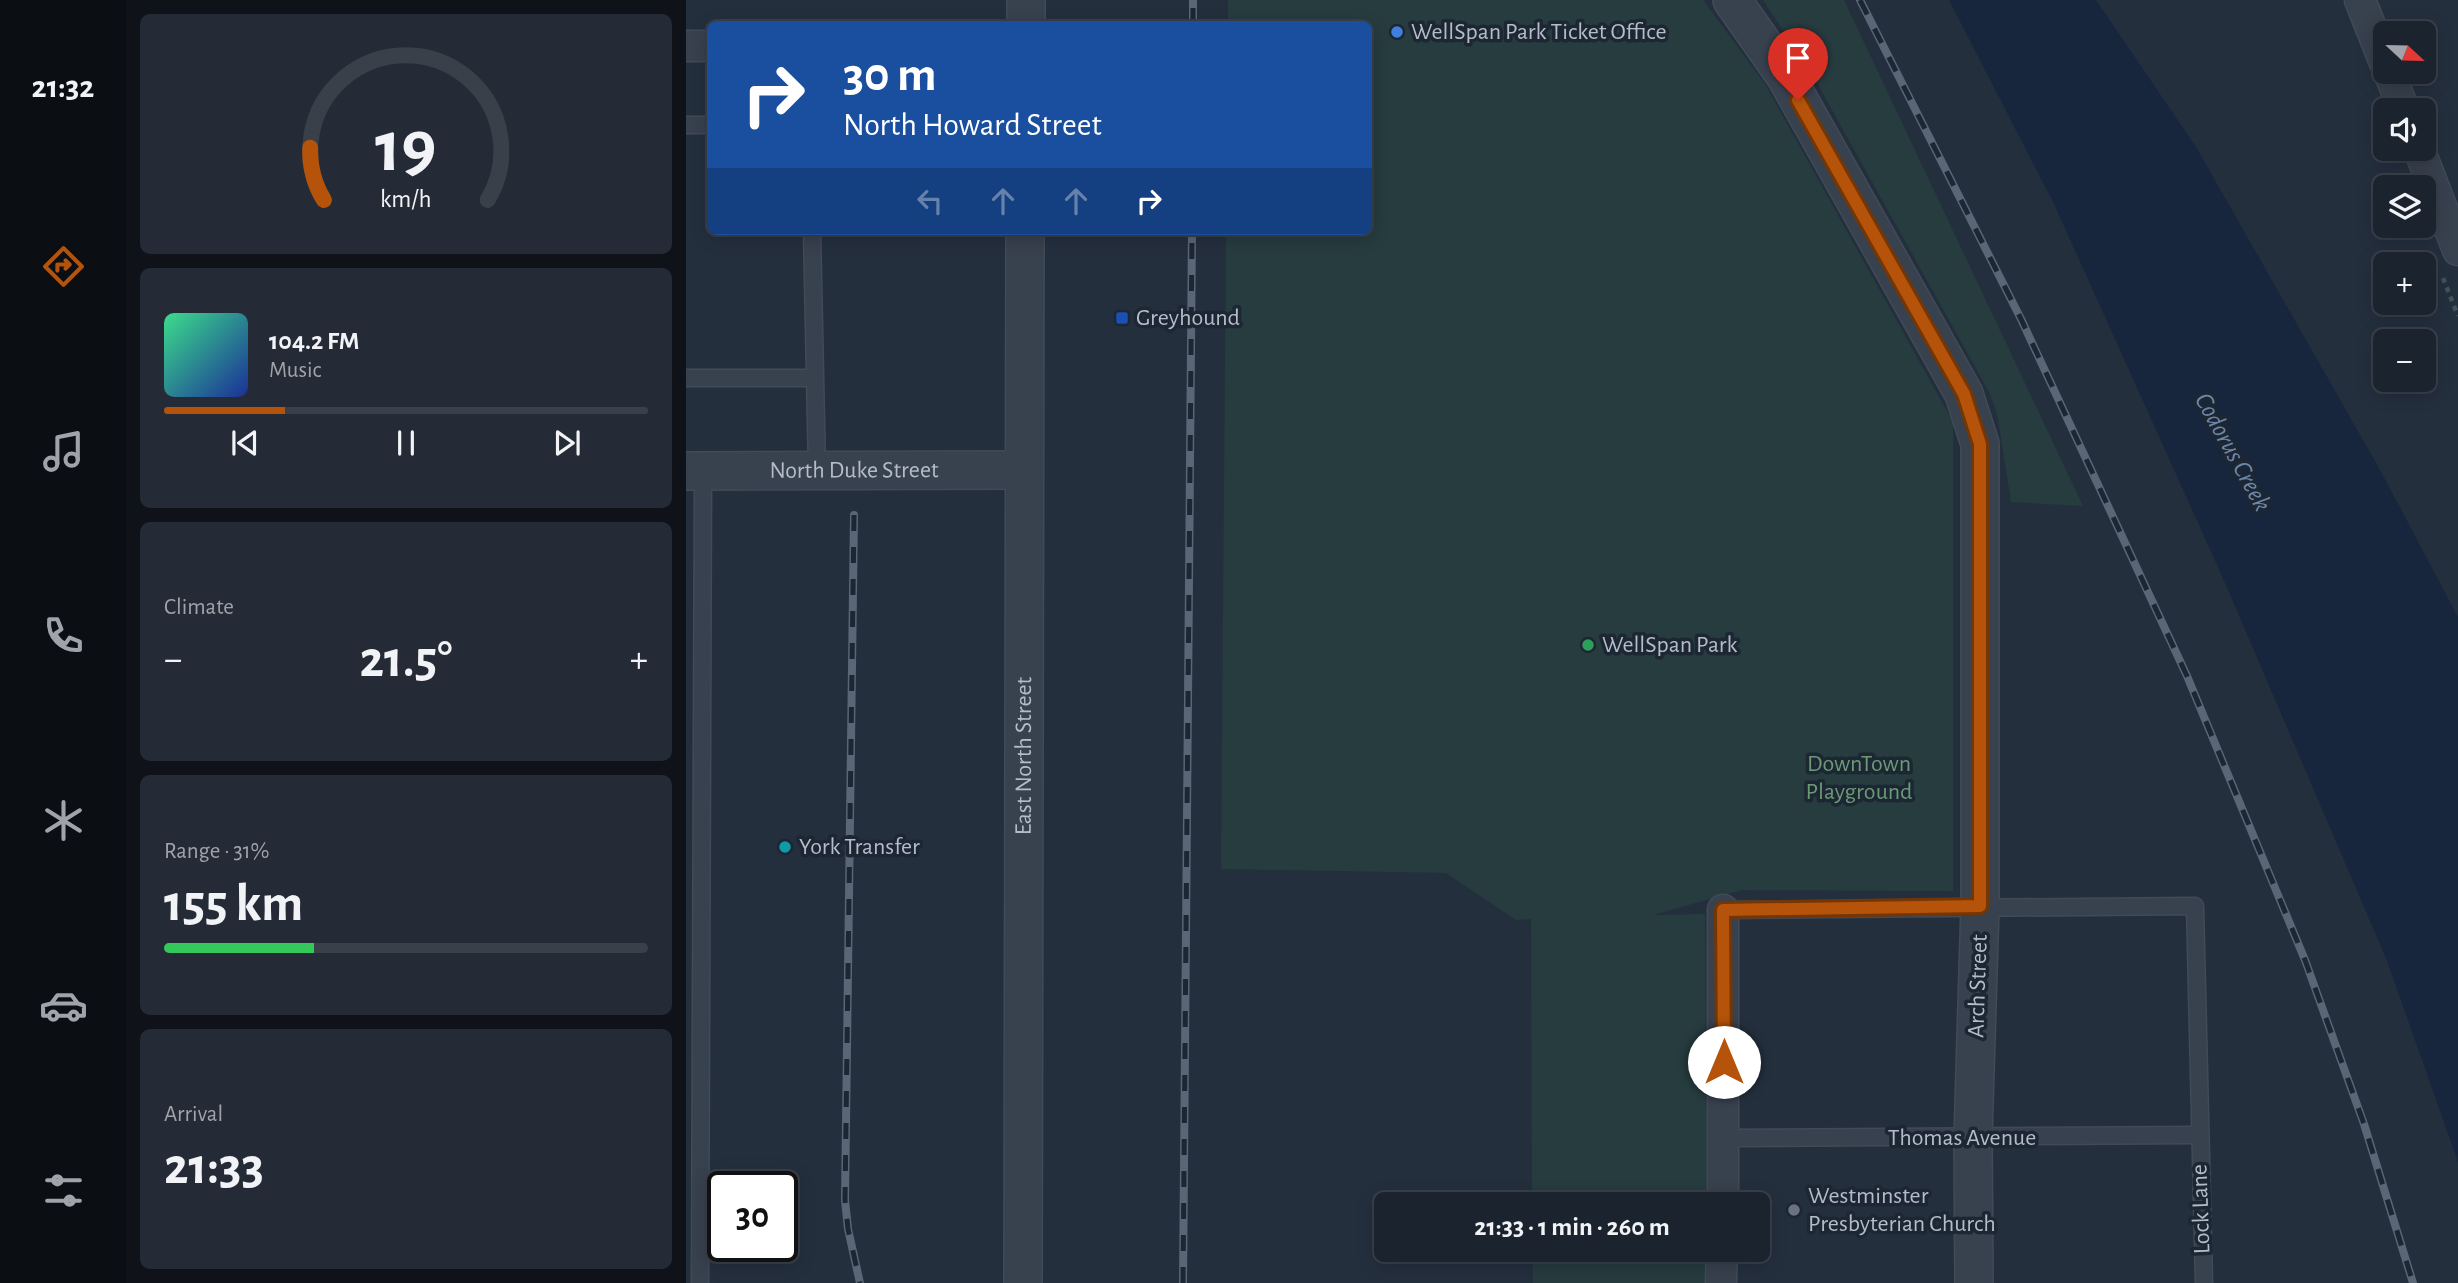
<!DOCTYPE html>
<meta charset="utf-8">
<style>
:root{--surface:#1b232e;--page:#242b36;--text:#f1f3f6;--muted:#a0a4aa;--line:#39404a;--accent:#b45309}
body{margin:0;font-family:"Alegreya Sans",sans-serif;background:var(--page);color:var(--text);height:100vh;display:flex;flex-direction:column;font-size:26px;white-space:nowrap}
*{box-sizing:border-box;margin:0}
p{font-size:23px;color:var(--muted)}
.icon{flex:none;width:38px;height:38px;fill:none;stroke:currentColor;stroke-width:2;stroke-linecap:round;stroke-linejoin:round}
.map{position:relative;flex:1;overflow:hidden}
.details{display:flex;flex-direction:column;gap:14px;padding:14px;background:#0f1319;width:560px}
.details>*{flex:none}
.top-card{position:absolute;left:21px;top:21px;width:665px;height:214px;border-radius:10px;box-shadow:0 4px 18px #0003,0 0 0 2px var(--line);background:#1a4fa0;color:#fff;overflow:hidden}
.needle{width:46px;rotate:112deg}
.tools{position:absolute;left:1687px;top:21px;display:grid;gap:14px}
.tools a{display:grid;place-items:center;width:63px;height:63px;border-radius:10px;background:var(--surface);box-shadow:0 4px 18px #0003,0 0 0 2px var(--line);font-size:35px}
.speed{position:absolute;left:21px;top:1171px;display:flex;gap:14px;font-size:35px;font-weight:700;text-align:center}
.speed>*{display:grid;place-content:center;width:91px;height:91px;border-radius:50%;background:var(--surface);box-shadow:0 4px 18px #0003,0 0 0 2px var(--line);line-height:1}
.speed .limit{border:4px solid #111;border-radius:10px;background:#fff;color:#111}
.pin{position:absolute;display:grid;place-items:center;width:60px;height:60px;color:#fff;margin:-72px -30px;border-radius:50% 50% 50% 0;rotate:-45deg;box-shadow:0 0 7px #0007}
.pin .icon{rotate:45deg}
.me{position:absolute;width:77px;margin:-38px;rotate:0deg;stroke-linejoin:round;filter:drop-shadow(0 0 5px #0008)}
.turn{display:flex;align-items:center;gap:24px;height:147px;padding:0 21px;font-size:32px}
.turn .icon{width:91px;height:91px;stroke-width:2.5}
.turn b{display:block;font-size:49px;line-height:60px}
.lanes{display:flex;align-items:center;height:66px;padding:0 21px;background:#0003;justify-content:center;gap:35px;direction:ltr}
.lanes .off{opacity:.35}
.big{font-size:52px;font-weight:700;line-height:1.1}
.details .widget{flex:1;display:flex;flex-direction:column;justify-content:center;gap:10px;min-width:0;padding:0 24px;border-radius:10px;background:var(--page)}
.details .dial{align-items:center;gap:0}
.dial svg{height:182px;overflow:visible;fill:none;stroke:var(--line);stroke-width:7;stroke-linecap:round;text-anchor:middle}
.dial text{fill:var(--text);stroke:none}
.song{display:flex;align-items:center;gap:21px}
.cover{width:84px;height:84px;border-radius:10px;background:linear-gradient(135deg,hsl(150 70% 55%),hsl(230 70% 35%))}
.played{height:7px;border-radius:4px;background:linear-gradient(90deg,var(--accent) 25%,var(--line) 25%)}
.keys{display:flex;justify-content:space-around;direction:ltr}
.heat{display:flex;justify-content:space-between;align-items:center;font-size:38px;direction:ltr}
.charge{height:10px;border-radius:5px;background:linear-gradient(90deg,#34c759 31%,var(--line) 0)}
.trip{position:absolute;left:688px;top:1192px;width:396px;height:70px;border-radius:10px;background:var(--surface);box-shadow:0 4px 18px #0003,0 0 0 2px var(--line);font-weight:700;line-height:70px;text-align:center}
main{display:flex;flex:1;min-height:0}
.tab-bar{display:flex;flex-direction:column;width:126px;justify-content:space-around;align-items:center;background:#0b0e12;color:var(--muted)}
.tab-bar .icon{width:49px;height:49px}
.tab-bar .selected{color:var(--accent)}
.tab-bar b{font-size:32px;color:var(--text)}
.map>svg:first-child{display:block}
.green{fill:#263c3f}
.water{fill:#17263c}
.lines{fill:none;stroke-linecap:round;stroke-linejoin:round}
.service-casing{stroke:#414a57;stroke-width:19}
.minor-casing{stroke:#414a57;stroke-width:33}
.tertiary-casing{stroke:#414a57;stroke-width:40}
.path{stroke:#3f5557;stroke-width:4.5;stroke-dasharray:5 5;stroke-linecap:butt}
.service{stroke:#38414e;stroke-width:16}
.minor{stroke:#38414e;stroke-width:30}
.tertiary{stroke:#38414e;stroke-width:37}
.rail-casing{stroke:#5a6575;stroke-width:8}
.rail{stroke:#1d2633;stroke-width:5;stroke-dasharray:16;stroke-linecap:butt}
.route-casing{stroke:#753606;stroke-width:18}
.route{stroke:#b45309;stroke-width:12}
.shop-dot{fill:#3f7fe0;stroke:#1d2633;stroke-width:2.5}
.transit-dot{fill:#1a4fb4;stroke:#1d2633;stroke-width:2.5}
.leisure-dot{fill:#2e9e5b;stroke:#1d2633;stroke-width:2.5}
.culture-dot{fill:#0f9aa8;stroke:#1d2633;stroke-width:2.5}
.worship-dot{fill:#6b7280;stroke:#1d2633;stroke-width:2.5}
.labels{text-anchor:middle;dominant-baseline:central;stroke-width:7;stroke-linejoin:round;paint-order:stroke}
.poi-label{font-size:24px;fill:#b4bcc9;stroke:#1d2633;text-anchor:start}
.street-label{font-size:24px;fill:#b4bcc9;stroke:#1d2633}
.park-label{font-size:24px;fill:#6b9a76;stroke:#1d2633}
.water-label{font-size:26px;font-style:italic;fill:#6d86a8;stroke:#1d2633}
</style>
<main>
<nav class="tab-bar">
<b>21:32</b>
<svg class="icon selected" aria-label="directions" viewBox="0 0 24 24"><path d="M12 3l9 9-9 9-9-9zM9 14v-3h6M13 9l2 2-2 2"/></svg>
<svg class="icon" aria-label="music" viewBox="0 0 24 24"><path d="M9 18V5l10-2v13"/><circle cx="6" cy="18" r="3"/><circle cx="16" cy="16" r="3"/></svg>
<svg class="icon" aria-label="phone" viewBox="0 0 24 24"><path d="M5 4h4l2 5-3 2q2 4 5 5l2-3 5 2v4C11 20 4 13 5 4z"/></svg>
<svg class="icon" aria-label="climate" viewBox="0 0 24 24"><path d="M12 3v18M4 7l16 10M4 17L20 7"/></svg>
<svg class="icon" aria-label="car" viewBox="0 0 24 24"><path d="M5 17H2v-5l4-1 3-4h7l3 4 3 1v5h-3M9 17h6M6 11h13"/><circle cx="7" cy="17" r="2"/><circle cx="17" cy="17" r="2"/></svg>
<svg class="icon" aria-label="filters" viewBox="0 0 24 24"><path d="M4 7h16M4 17h16"/><circle cx="9" cy="7" r="2"/><circle cx="15" cy="17" r="2"/></svg>
</nav>
<section class="details">
<div class="widget dial"><svg viewBox="0 0 100 80">
<path d="M14 69A42 42 0 1 1 86 69"/>
<path d="M14 69A42 42 0 0 1 8 46" stroke="#b45309"/>
<text x="50" y="56" font-size="32" font-weight="700">19</text>
<text x="50" y="72" font-size="11">km/h</text>
</svg></div>
<div class="widget">
<div class="song"><i class="cover"></i><div><b>104.2 FM</b><p>Music</p></div></div>
<div class="played"></div>
<div class="keys"><svg class="icon" aria-label="previous" viewBox="0 0 24 24"><path d="M18 5L8 12l10 7zM5 5v14"/></svg><svg class="icon" aria-label="pause" viewBox="0 0 24 24"><path d="M8 5v14M16 5v14"/></svg><svg class="icon" aria-label="next" viewBox="0 0 24 24"><path d="M6 5l10 7-10 7zM19 5v14"/></svg></div>
</div>
<div class="widget"><p>Climate</p>
<div class="heat"><a>−</a><b class="big">21.5°</b><a>+</a></div>
</div>
<div class="widget"><p>Range · 31%</p><b class="big">155 km</b><div class="charge"></div></div>
<div class="widget"><p>Arrival</p><b class="big">21:33</b></div>
</section>
<div class="map">
<svg width="1772" height="1283" viewBox="0 0 1772 1283">
<rect width="100%" height="100%" fill="#242f3e"/>
<!-- green -->
<g class="green">
<path d="M542 0H1017L1079 84 1267 422V891L1056 890 967 915 1019 914 1021 1204H846L845 919 830 920 760 873 535 869 540 231H682V24H542Z"/>
<path d="M1077 0H1158L1397 506 1325 502 1311 413 1303 392 1126 74Z"/>
<rect x="847" y="1250" width="174" height="33"/>
</g>
<!-- water -->
<path class="water" d="M1263 0H1410L1510 147 1693 468 1772 617V1162L1700 958 1536 576 1368 204Z"/>
<g class="lines">
<!-- service casing -->
<g class="service-casing">
<g id="service">
<path d="M0 125H24"/>
<path d="M126 231 131 471"/>
<path d="M0 378H127"/>
<path d="M1037 910 1509 906 1518 1283"/>
<path d="M1039 1138 1512 1135"/>
<path d="M14 1283 17 471"/>
</g>
</g>
<!-- minor casing -->
<g class="minor-casing">
<g id="minor">
<path d="M1674 0 1699 63"/>
<path d="M0 46H24"/>
<path d="M1703 72 1718 110"/>
<path d="M1733 149 1772 250"/>
<path d="M1037 1204V910"/>
<path d="M1035 1283 1036 1250"/>
</g>
</g>
<!-- tertiary casing -->
<g class="tertiary-casing">
<g id="tertiary">
<path d="M1046 0 1100 77 1278 394 1294 444V906L1287 1138 1288 1283"/>
<path d="M340 24V0"/>
<path id="s1" d="M0 471 338 470"/>
<path id="s2" d="M337 1283 339 231"/>
</g>
</g>
<!-- path -->
<path class="path" d="M1757 278 1772 316"/>
<!-- service -->
<use href="#service" class="service"/>
<!-- minor -->
<use href="#minor" class="minor"/>
<!-- tertiary -->
<use href="#tertiary" class="tertiary"/>
<!-- rail casing -->
<g class="rail-casing">
<g id="rail">
<path d="M1174 0 1335 319 1501 676 1619 960 1678 1124 1727 1283"/>
<path d="M507 24V0"/>
<path d="M168 515 159 1200 162 1229 174 1283"/>
<path d="M497 1283 506 231"/>
</g>
</g>
<!-- rail -->
<use href="#rail" class="rail"/>
</g>
<g class="lines">
<!-- route casing -->
<g class="route-casing">
<path id="route" d="M1038 1062 1037 910 1294 906V444L1278 394 1112 100"/>
</g>
<!-- route -->
<use href="#route" class="route"/>
</g>
<!-- markers -->
<circle class="shop-dot" cx="711" cy="32" r="7"/>
<rect class="transit-dot" x="429" y="311" width="14" height="14" rx="3.5"/>
<circle class="leisure-dot" cx="902" cy="645" r="7"/>
<circle class="culture-dot" cx="99" cy="847" r="7"/>
<circle class="worship-dot" cx="1108" cy="1210" r="7"/>
<g class="labels">
<!-- poi labels -->
<g class="poi-label">
<text x="725" y="32">WellSpan Park Ticket Office</text>
<text x="450" y="318">Greyhound</text>
<text x="916" y="645">WellSpan Park</text>
<text x="113" y="847">York Transfer</text>
<text x="1122" y="1196">Westminster<tspan x="1122" dy="28">Presbyterian Church</tspan></text>
</g>
<!-- street labels -->
<g class="street-label">
<text stroke="none"><textPath href="#s1" startOffset="168">North Duke Street</textPath></text>
<text stroke="none"><textPath href="#s2" startOffset="527">East North Street</textPath></text>
<text transform="translate(1292 986) rotate(-88)">Arch Street</text>
<text x="1276" y="1138">Thomas Avenue</text>
<text transform="translate(1515 1209) rotate(-92)">Lock Lane</text>
</g>
<!-- park labels -->
<g class="park-label">
<text x="1173" y="764">DownTown<tspan x="1173" dy="28">Playground</tspan></text>
</g>
<!-- water labels -->
<g class="water-label">
<text transform="translate(1547 452) rotate(61)">Codorus Creek</text>
</g>
</g>
</svg>
<div class="tools">
<a><svg class="needle" viewBox="-14 -14 28 28"><path d="M0-13l5 13h-10z" fill="#e53935"/><path d="M0 13l5-13h-10z" fill="#a0a4aa"/></svg></a>
<a><svg class="icon" aria-label="sound" viewBox="0 0 24 24"><path d="M4 9h4l5-4v14l-5-4H4zM17 9q2 3 0 6"/></svg></a>
<a><svg class="icon" aria-label="layers" viewBox="0 0 24 24"><path d="M12 4l9 5-9 5-9-5zM3 14l9 5 9-5"/></svg></a>
<a>+</a>
<a>−</a>
</div>
<div class="speed"><div class="limit">30</div></div>
<div class="pin" style="left:1112px;top:100px;background:#d93025"><svg class="icon" aria-label="arrive" viewBox="0 0 24 24"><path d="M6 21V4h12l-3 4 3 4H6"/></svg></div>
<svg class="me" style="left:1038px;top:1062px" viewBox="-20 -20 40 40"><circle r="19" fill="#fff"/><path d="M0-13L10 11 0 6-10 11z" fill="#b45309"/></svg>
<div class="trip">21:33 · 1 min · 260 m</div>
<div class="top-card">
<div class="turn"><svg class="icon" aria-label="right" viewBox="0 0 24 24"><path d="M7 20v-9h11M14 6l5 5-5 5"/></svg><div><b>30 m</b>North Howard Street</div></div>
<div class="lanes"><svg class="icon off" aria-label="left" viewBox="0 0 24 24"><path d="M17 20v-9H6M10 6l-5 5 5 5"/></svg><svg class="icon off" aria-label="ahead" viewBox="0 0 24 24"><path d="M12 20V5M6 11l6-6 6 6"/></svg><svg class="icon off" aria-label="ahead" viewBox="0 0 24 24"><path d="M12 20V5M6 11l6-6 6 6"/></svg><svg class="icon" aria-label="right" viewBox="0 0 24 24"><path d="M7 20v-9h11M14 6l5 5-5 5"/></svg></div>
</div>
</div>
</main>
